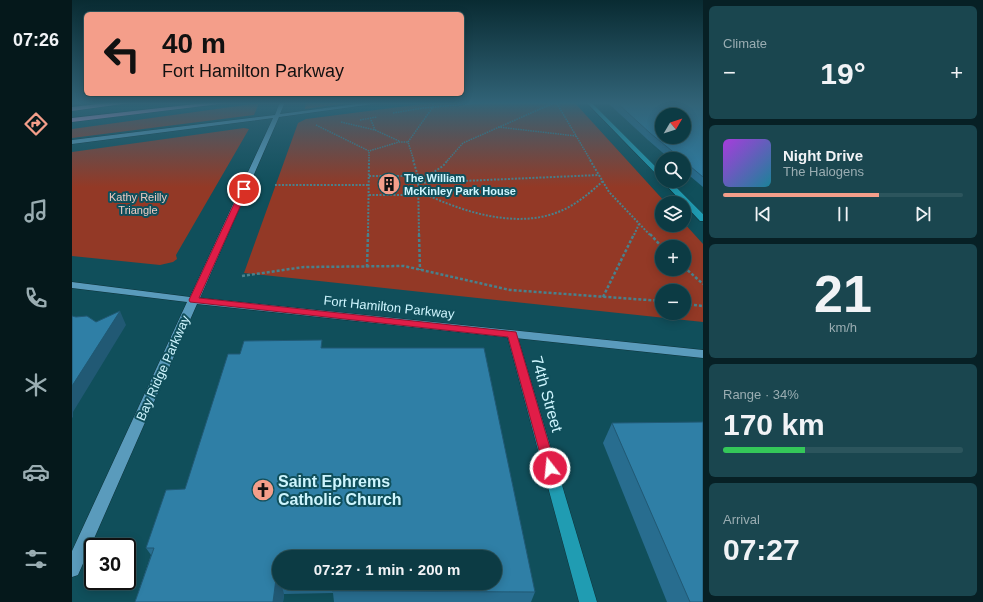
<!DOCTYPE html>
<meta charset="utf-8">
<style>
:root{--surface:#0c3b44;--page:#1a464f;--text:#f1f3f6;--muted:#9aadb2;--line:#2c555d;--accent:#f49e8a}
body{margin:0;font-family:Helvetica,sans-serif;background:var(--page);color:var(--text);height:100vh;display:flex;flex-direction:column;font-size:15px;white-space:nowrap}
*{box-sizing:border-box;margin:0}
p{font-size:13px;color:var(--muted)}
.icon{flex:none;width:22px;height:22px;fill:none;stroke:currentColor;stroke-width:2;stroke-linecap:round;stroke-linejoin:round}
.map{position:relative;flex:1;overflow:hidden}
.details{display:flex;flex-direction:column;gap:6px;padding:6px;background:#072025;width:280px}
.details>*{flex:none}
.guide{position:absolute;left:12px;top:12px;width:380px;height:84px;border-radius:6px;box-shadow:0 2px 10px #0003,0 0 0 1px var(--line);background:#f49e8a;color:#111;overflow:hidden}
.needle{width:26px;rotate:51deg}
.controls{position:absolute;left:583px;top:108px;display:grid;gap:8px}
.controls a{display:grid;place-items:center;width:36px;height:36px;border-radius:50%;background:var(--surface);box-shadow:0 2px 10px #0003,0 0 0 1px var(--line);font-size:20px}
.speed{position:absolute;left:12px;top:538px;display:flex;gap:8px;font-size:20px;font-weight:700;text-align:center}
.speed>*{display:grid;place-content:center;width:52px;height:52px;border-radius:50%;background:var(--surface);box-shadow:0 2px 10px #0003,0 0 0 1px var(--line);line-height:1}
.speed .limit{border:2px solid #111;border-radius:6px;background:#fff;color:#111}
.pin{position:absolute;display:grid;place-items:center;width:34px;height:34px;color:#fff;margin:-17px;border:2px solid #fff;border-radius:50%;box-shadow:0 1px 4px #0007}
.me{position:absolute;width:44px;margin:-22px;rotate:344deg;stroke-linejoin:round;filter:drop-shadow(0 0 3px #0008)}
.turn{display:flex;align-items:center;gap:14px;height:84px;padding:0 12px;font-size:18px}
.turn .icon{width:52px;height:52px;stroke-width:2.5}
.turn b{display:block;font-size:28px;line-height:34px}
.big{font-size:30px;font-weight:700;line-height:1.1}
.details .widget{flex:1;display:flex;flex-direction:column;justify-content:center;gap:6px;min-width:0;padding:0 14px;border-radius:6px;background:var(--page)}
.details .dial{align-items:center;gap:0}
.dial b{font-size:52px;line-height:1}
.song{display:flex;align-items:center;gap:12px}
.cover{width:48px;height:48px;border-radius:6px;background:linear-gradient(135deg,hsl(280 70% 55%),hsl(190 70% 35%))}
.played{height:4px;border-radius:2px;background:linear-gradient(90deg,var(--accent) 65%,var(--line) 65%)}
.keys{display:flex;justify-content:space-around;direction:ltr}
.heat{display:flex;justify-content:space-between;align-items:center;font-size:22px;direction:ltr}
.charge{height:6px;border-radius:3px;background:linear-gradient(90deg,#34c759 34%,var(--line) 0)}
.trip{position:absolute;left:200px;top:550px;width:230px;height:40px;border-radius:20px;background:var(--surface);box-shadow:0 2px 10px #0003,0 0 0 1px var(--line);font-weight:700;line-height:40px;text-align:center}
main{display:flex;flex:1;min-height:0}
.tabs{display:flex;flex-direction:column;width:72px;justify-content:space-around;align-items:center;background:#05181b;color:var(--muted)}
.tabs .icon{width:28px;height:28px}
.tabs .selected{color:var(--accent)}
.tabs b{font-size:18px;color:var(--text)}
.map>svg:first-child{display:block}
.green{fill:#933926;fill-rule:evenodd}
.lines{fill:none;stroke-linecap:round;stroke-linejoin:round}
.street-casing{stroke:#0e3239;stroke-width:1}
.secondary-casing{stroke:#0e3239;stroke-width:1}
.highway-casing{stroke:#0e3239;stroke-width:1}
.path-far2{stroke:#49818c;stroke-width:1.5;stroke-dasharray:1.5 1;stroke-linecap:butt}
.path-far1{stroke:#49818c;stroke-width:2;stroke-dasharray:2 1.5;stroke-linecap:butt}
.path{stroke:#49818c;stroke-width:2.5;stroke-dasharray:3 2;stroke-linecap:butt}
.street{fill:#209cb2;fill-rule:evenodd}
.secondary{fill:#5a9bbc;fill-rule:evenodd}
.highway{fill:#e298d4;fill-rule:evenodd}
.wall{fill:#286d8f;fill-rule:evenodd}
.shaded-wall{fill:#215974}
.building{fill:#2f7fa6;stroke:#215974;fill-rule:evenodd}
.route{fill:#e11d48;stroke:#92132f}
.labels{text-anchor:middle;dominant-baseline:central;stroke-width:4;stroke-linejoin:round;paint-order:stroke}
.far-poi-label{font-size:11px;font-weight:bold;fill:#cef5fe;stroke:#104f5b;text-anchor:start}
.far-park-label{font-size:11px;fill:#eacac2;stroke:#104f5b}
.street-label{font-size:13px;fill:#cef5fe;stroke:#104f5b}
.near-street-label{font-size:16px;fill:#cef5fe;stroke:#104f5b}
.near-poi-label{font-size:16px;font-weight:bold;fill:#cef5fe;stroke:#104f5b;text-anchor:start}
</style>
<main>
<nav class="tabs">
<b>07:26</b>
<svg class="icon selected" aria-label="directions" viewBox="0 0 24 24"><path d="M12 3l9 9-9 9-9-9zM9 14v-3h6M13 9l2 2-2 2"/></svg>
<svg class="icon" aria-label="music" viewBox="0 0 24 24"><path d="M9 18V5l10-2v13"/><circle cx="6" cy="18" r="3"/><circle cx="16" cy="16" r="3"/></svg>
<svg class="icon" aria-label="phone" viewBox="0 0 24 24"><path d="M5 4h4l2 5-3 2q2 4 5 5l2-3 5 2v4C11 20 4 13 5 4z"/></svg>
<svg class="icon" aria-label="climate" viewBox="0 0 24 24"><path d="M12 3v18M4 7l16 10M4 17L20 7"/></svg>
<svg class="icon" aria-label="car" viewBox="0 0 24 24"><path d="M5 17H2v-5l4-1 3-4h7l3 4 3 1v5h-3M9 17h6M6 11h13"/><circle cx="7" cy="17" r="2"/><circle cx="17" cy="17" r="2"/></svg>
<svg class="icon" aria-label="filters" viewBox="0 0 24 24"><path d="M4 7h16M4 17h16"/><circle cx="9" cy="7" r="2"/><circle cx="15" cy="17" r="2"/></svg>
</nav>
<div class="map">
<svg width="631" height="602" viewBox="0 0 631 602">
<rect width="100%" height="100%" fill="#104f5b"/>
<!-- green -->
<g class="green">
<path d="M234 102H284L233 109Z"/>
<path d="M366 102H502L594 203H590V225H612V223L631 244V322L172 273 226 123 234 119ZM590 247H612V269H590ZM590 291H612V313H590Z"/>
<path d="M187 103 182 115 0 138V129Z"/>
<path d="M172 128 177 129 104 255 105 259 101 262 88 265 0 256V152Z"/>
</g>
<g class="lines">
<!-- street casing -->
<g class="street-casing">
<g id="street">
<path d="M514 102H519L590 173V179L588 178Z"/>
<path d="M590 181H598L631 214V221H628Z"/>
<path d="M440 331 444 332 445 335 525 602H507L435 335 436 332Z"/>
</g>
</g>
<!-- secondary casing -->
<g class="secondary-casing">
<path id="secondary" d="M208 102H213L208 114 299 102H316L207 117 128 298 631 350V358L125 304 6 575 0 577V551L115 302 0 288V282L118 297 201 118 0 144V140L203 115Z"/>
</g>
<!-- highway casing -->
<g class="highway-casing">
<g id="highway">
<path d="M42 102H65L0 111V107Z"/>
<path d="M141 102H164L0 122V118Z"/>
</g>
</g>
<!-- path-far2 -->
<g class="path-far2">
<path d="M321 113 351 108 418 102"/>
<path d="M288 120 305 117"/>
<path d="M299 120 303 130"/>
<path d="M269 122 303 130 327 141"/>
<path d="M244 125 297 151 327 142H336"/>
<path d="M426 127 504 136"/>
<path d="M297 161V151"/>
<path d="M342 161 336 142 361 107V103"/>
<path d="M375 161 391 143 484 102 519 161"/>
</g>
<!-- path-far1 -->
<g class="path-far1">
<path d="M341 160 346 176 347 235"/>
<path d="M518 160 537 192 578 235"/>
<path d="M297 176H346"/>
<path d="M345 183 371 166 376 160"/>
<path d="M345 183 527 175"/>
<path d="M203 185H297"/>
<path d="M345 190C387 211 445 231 491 210 506 203 519 192 531 181"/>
<path d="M297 195H345"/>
<path d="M296 235 297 160"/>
<path d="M562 235 567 224"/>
</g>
<!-- path -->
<g class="path">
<path d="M347 234 348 270"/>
<path d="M578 234 590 247"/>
<path d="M295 267 296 234"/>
<path d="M612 267 631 284"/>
<path d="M170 276 232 267 332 266 438 290 590 301"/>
<path d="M531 297 562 234"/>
<path d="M612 304 631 306"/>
</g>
<!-- street -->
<use href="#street" class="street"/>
<!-- secondary -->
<use href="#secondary" class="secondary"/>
<!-- highway -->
<use href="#highway" class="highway"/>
</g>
<!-- wall -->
<g class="wall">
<path d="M535 102H631V187L612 171V159H598L576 140Z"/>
<path d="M250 348 463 592 459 602H262L261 593 212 594 211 602H63L79 555 74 548 113 489 168 354ZM207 557 423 583H207Z"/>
<path d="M540 423 631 602H595L531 443Z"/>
</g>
<!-- shaded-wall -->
<g class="shaded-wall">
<path d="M48 311 54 325 1 412V417L0 418V386Z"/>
<path d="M205 571 207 576V583H209L212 594 211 602H201Z"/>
</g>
<!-- building -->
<g class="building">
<path d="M544 102H631V177L612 161V159H610L578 133ZM590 115H612V137H590Z"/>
<path d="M48 311 0 386V316L4 317 15 316 24 322Z"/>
<path d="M250 340 249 348H412L463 592 260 591 261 583H423V557H207V571H205L201 602H63L82 548H74L94 490 113 489 156 354H168L172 341Z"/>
<path d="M631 422V602H618L540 423Z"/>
</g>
<!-- sky -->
<linearGradient id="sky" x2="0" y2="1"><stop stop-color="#092b32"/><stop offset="0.55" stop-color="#316377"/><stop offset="1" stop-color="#316377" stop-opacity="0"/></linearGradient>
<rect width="631" height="187" fill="url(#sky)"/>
<!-- route -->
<path class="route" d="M172 187 176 189 127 298 444 332 484 468 483 472 478 473 473 472 472 468 436 337 118 302 117 300 169 189Z"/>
<!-- icons -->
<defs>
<g id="building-disc" transform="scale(1.15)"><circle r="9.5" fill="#f49e8a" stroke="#104f5b"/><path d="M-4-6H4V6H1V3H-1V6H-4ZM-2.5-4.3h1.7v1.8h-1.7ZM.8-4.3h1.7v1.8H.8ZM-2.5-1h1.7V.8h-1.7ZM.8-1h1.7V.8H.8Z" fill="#111"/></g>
<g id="church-disc" transform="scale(1.15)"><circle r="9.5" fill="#f49e8a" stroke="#104f5b"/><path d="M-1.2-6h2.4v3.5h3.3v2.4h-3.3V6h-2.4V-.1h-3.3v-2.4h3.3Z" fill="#111"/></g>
</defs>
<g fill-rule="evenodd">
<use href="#building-disc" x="317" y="184"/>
<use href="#church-disc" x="191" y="490"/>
</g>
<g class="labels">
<!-- far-poi labels -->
<g class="far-poi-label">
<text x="332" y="178">The William<tspan x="332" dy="13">McKinley Park House</tspan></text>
</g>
<!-- far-park labels -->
<g class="far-park-label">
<text x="66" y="197">Kathy Reilly<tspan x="66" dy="13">Triangle</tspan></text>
</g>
<!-- street labels -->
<g class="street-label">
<text transform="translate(317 307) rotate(6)">Fort Hamilton Parkway</text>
<text transform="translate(91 368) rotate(-66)">Bay Ridge Parkway</text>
</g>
<!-- near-street labels -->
<g class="near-street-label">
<text transform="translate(475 394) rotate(74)">74th Street</text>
</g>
<!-- near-poi labels -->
<g class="near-poi-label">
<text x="206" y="481">Saint Ephrems<tspan x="206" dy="18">Catholic Church</tspan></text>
</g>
</g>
</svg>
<div class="controls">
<a><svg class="needle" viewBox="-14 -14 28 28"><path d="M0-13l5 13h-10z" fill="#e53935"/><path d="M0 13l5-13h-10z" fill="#9aadb2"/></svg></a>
<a><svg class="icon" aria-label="search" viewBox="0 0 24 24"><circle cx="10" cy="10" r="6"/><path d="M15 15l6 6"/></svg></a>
<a><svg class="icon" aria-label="layers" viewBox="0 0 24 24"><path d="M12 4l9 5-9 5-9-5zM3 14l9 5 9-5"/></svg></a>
<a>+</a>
<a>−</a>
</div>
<div class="speed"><div class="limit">30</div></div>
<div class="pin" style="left:172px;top:189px;background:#d93025"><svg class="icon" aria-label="arrive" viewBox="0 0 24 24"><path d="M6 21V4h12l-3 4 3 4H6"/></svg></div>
<svg class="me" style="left:478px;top:468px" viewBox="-20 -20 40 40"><circle r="17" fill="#e11d48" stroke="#fff" stroke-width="3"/><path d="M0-11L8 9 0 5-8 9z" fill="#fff"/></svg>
<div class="trip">07:27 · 1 min · 200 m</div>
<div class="guide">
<div class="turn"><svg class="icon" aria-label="left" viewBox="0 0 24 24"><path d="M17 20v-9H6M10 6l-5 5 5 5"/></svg><div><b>40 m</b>Fort Hamilton Parkway</div></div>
</div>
</div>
<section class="details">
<div class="widget"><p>Climate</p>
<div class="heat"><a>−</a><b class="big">19°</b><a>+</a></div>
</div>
<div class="widget">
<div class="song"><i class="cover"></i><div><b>Night Drive</b><p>The Halogens</p></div></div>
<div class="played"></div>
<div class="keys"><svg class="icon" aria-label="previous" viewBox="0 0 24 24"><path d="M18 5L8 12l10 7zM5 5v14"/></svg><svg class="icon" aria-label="pause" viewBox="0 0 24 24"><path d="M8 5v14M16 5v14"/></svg><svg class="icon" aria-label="next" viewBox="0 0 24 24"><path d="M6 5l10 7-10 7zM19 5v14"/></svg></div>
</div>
<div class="widget dial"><b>21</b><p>km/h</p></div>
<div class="widget"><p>Range · 34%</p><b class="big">170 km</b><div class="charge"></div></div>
<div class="widget"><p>Arrival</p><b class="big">07:27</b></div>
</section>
</main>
